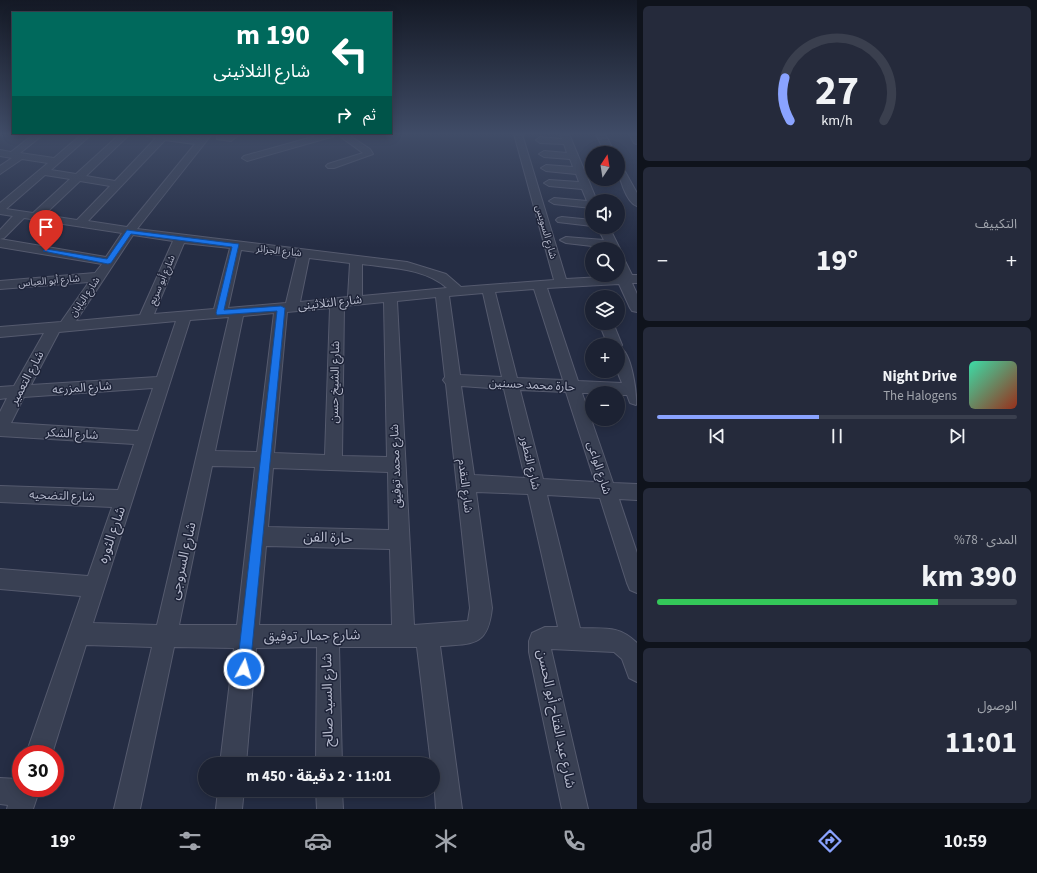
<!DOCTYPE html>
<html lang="ar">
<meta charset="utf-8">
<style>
:root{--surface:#1c2233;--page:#252a3b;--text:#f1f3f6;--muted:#a0a4ac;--line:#3a3f4e;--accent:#8aa3ff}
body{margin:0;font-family:"Source Sans 3","Noto Sans Arabic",sans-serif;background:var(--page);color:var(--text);direction:rtl;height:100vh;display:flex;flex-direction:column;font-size:15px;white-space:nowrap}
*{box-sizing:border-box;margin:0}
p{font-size:13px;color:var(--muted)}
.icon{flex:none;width:22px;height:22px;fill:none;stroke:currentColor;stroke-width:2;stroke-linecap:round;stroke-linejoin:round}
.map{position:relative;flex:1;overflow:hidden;direction:ltr}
.sheet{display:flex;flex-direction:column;gap:6px;padding:6px;background:#0f131c;width:400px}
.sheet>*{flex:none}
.guide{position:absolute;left:12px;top:12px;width:380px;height:122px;border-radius:0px;box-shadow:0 2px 10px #0003,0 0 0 1px var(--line);direction:rtl;background:#00695c;color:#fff;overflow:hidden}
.needle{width:26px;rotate:12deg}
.controls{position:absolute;left:585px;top:146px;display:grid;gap:8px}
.controls a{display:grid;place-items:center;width:40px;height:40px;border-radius:50%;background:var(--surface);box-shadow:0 2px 10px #0003,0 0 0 1px var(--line);font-size:20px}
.speed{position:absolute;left:12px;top:745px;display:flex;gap:8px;font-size:20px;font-weight:700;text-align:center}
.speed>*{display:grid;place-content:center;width:52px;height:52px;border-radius:50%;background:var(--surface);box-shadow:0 2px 10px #0003,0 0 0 1px var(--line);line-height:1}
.speed .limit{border:6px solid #d22;background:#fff;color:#111}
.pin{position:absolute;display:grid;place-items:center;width:34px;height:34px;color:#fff;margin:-41px -17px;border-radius:50% 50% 50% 0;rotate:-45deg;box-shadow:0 0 4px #0007}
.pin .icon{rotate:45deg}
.me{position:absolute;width:44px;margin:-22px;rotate:6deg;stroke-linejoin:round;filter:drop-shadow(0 0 3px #0008)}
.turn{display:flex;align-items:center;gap:14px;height:84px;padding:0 16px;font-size:18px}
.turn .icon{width:52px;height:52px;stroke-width:2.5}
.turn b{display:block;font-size:28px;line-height:34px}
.then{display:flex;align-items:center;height:38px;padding:0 16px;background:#0003;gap:8px;font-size:15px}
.big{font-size:30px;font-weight:700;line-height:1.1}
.sheet .widget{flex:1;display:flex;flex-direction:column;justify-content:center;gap:6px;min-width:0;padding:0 14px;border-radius:6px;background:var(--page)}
.sheet .dial{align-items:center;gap:0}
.dial svg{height:104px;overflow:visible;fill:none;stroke:var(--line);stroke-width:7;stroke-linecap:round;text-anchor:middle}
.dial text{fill:var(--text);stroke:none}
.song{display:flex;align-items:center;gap:12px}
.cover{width:48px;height:48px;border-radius:6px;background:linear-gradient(135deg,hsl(160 70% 55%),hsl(10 70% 35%))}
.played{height:4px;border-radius:2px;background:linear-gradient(90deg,var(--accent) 45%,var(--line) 45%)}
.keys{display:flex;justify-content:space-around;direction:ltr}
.heat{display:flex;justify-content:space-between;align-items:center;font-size:22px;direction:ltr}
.charge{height:6px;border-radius:3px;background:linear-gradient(90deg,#34c759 78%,var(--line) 0)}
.trip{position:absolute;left:198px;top:757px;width:242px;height:40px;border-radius:20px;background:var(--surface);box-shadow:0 2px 10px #0003,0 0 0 1px var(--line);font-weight:700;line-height:40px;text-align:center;direction:rtl}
.menu{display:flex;height:64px;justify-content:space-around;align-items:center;background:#0b0e14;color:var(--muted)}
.menu .icon{width:28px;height:28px}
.menu .active{color:var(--accent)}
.menu b{font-size:18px;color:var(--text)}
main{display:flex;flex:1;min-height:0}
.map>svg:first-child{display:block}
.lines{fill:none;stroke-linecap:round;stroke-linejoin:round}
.minor-casing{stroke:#555a6e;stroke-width:2}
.minor{fill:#394053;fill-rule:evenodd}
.route{fill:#1a73e8;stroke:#114b97}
.labels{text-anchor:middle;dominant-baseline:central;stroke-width:3;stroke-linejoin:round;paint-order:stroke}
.far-street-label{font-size:10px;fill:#b7bbcd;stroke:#1e2439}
.street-label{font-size:12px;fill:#b7bbcd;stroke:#1e2439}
.near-street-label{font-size:14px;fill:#b7bbcd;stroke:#1e2439}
</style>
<main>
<section class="sheet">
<div class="widget dial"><svg viewBox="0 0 100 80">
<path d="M14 69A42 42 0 1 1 86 69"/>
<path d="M14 69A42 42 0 0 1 10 36" stroke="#8aa3ff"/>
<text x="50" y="56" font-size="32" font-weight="700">27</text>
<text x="50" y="72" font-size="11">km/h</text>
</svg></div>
<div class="widget"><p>التكييف</p>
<div class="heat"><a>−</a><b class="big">19°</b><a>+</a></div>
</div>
<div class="widget">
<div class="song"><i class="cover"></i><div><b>Night Drive</b><p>The Halogens</p></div></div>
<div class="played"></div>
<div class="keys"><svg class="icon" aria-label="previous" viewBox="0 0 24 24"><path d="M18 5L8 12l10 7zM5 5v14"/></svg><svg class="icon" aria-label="pause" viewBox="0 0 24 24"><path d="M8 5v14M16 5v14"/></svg><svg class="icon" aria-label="next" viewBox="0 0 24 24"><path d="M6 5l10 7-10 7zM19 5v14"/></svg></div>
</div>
<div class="widget"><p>المدى · 78%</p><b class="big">390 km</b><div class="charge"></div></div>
<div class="widget"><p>الوصول</p><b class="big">11:01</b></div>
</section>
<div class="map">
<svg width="637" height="809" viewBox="0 0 637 809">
<rect width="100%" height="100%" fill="#252d44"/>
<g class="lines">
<!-- minor casing -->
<g class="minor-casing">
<g id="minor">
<path d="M34 134H44L20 153 54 158 82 134H92L51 170 76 174 120 134H130L86 176 115 181 156 138 140 134H169L199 139 203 134H212L137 229 407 262 446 274 461 287 554 280 514 134H522L566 279 620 276 618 272V254L622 255 632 275H637V283H632L637 294V312L632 311 630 308 619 284 547 288 578 381 622 383 617 371 618 345H608L599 323H613L622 345 620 348C632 352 637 395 636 405L630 403 627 395H618V393H582L613 483 637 484V500L619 499 637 553V593L630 590 627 583 600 498 547 495 580 628C605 629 619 625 637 643V682L629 678 622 659 614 652 551 649 588 809H562L529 652V641L532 633 545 627H558L528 494 476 492 492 608C488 646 474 644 440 646L462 809H436L433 764H431L417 647H339L342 764H316L317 647 256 648 246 764H220L234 648 174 647 140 809H114L152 647 86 645 52 754H26L81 596 0 589V569L88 576 112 507 0 502V486L118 490 134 444 0 436V412L7 398 0 399V387L14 386 44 333 0 337V327L61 322 89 282 0 289V281L95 273 102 264 0 247V239L106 257 122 233 24 218 4 238 0 239V230L13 216 0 214V203L48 163 22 159 0 174V166L12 158 0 156V150L11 152ZM165 140 195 144 127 227 88 221ZM45 175 70 179 33 213 6 209ZM80 181 110 186 77 220 44 215ZM133 235 173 241 140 315 76 321ZM184 243 230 248 214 309 154 314ZM241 250 297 257 286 303 228 308ZM309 258 350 263 348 297 300 302ZM362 264C390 268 425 268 447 288L362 296ZM534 289 563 380 517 378 495 292ZM483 293 502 377 460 375 449 296ZM436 297 445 377 443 380 446 384 470 608 468 621 414 625 397 301ZM384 302 387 457 342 456 344 306ZM330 308 325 455 274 453 287 312ZM274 313 257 452 215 451 243 316ZM229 317 157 625 93 623 190 320ZM176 321 157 377 31 385 59 332ZM461 386 504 389 525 478 474 475ZM153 388 138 431 11 423 24 397ZM520 390 566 392 595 482 543 479ZM212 466 255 467 237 625H179ZM273 468 388 472 389 530 268 527ZM266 546 390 549 392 625H259Z"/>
<path d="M217 134H240L231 141 217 139Z"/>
<path d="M323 134H347L370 149 373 154 334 168H328L326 166 328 164 363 153 338 135 247 161 242 158 244 156Z"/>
<path d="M560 134H569L597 201H592V208L554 204 549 201 554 198 587 201 582 189 549 186 544 183 549 180 579 182 576 174 546 171 541 168 546 165 573 167 570 159 544 157 539 154 544 151 567 153 564 144 540 143 536 140 540 137 562 139Z"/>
<path d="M596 134H605L615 153H605Z"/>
<path d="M629 134H637V144L634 143Z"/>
<path d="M618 165 623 168 637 193V206C626 203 618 175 618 165Z"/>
<path d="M562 217 592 220V226L558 222 556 220 558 218Z"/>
<path d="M597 227H609L620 249 618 252V249L566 243 560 240 566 237 604 240Z"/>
<path d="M21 777V788H40L33 809H7L8 805 0 804V778L18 779Z"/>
<path d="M218 790H244L242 809H216Z"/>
<path d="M316 790H342L343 809H317Z"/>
</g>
</g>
<!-- minor -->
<use href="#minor" class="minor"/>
</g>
<!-- sky -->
<linearGradient id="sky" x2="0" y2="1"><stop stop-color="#141925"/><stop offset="0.54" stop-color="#404c67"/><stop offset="1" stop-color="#404c67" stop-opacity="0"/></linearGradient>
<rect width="637" height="248" fill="url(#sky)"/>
<!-- route -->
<path class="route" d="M127 230 239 244 224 310 281 306 285 308 250 669 248 674 244 675 239 674 237 669 277 311 217 315 216 313 232 247 131 234 111 263 108 264 43 251 46 249 107 259Z"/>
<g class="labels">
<!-- far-street labels -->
<g class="far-street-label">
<text transform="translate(546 232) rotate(74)">شارع السويس</text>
<text transform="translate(279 251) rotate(6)">شارع الجزائر</text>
<text transform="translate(162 280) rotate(-67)">شارع أبو سريع</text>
<text transform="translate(49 281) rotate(-5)">شارع أبو العباس</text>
<text transform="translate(85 297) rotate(-56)">شارع اليابان</text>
</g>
<!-- street labels -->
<g class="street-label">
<text transform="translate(330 303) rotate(-6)">شارع الثلاثينى</text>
<text transform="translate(27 378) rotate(-62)">شارع التعمير</text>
<text transform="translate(335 382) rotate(-89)">شارع الشيخ حسن</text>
<text transform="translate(532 385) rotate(3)">حارة محمد حسنين</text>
<text transform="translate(82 388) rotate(-4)">شارع المزرعه</text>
<text transform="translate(72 434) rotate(3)">شارع الشكر</text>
<text transform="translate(530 463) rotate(77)">شارع التطور</text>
<text transform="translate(396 466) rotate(-92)">شارع محمد توفيق</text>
<text transform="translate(599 468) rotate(72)">شارع الواعى</text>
<text transform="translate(465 486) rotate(83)">شارع التقدم</text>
<text transform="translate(62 496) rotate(2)">شارع التضحيه</text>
</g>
<!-- near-street labels -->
<g class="near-street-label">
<text transform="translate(112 535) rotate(-71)">شارع الثوره</text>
<text transform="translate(328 538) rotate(2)">حارة الفن</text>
<text transform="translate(183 561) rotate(-77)">شارع السروجى</text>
<text transform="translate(312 636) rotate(-1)">شارع جمال توفيق</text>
<text transform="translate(328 700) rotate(-91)">شارع السيد صالح</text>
<text transform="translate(556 719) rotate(78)">شارع عبد الفتاح أبو الحسن</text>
</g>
</g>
</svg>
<div class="controls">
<a><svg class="needle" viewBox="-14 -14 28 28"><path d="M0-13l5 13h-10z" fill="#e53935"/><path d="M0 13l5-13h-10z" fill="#a0a4ac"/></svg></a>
<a><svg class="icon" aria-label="sound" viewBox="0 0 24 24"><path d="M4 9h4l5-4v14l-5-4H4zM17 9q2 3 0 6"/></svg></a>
<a><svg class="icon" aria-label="search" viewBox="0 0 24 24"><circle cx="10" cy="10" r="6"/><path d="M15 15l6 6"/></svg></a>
<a><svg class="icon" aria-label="layers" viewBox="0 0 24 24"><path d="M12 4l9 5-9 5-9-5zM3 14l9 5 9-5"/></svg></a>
<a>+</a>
<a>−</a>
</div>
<div class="speed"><div class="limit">30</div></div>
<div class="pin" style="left:46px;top:251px;background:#d93025"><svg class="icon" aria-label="arrive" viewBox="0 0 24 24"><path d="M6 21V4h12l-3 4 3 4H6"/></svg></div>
<svg class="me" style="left:244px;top:669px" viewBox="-20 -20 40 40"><circle r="17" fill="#1a73e8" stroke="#fff" stroke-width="3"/><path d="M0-11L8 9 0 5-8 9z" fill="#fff"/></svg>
<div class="trip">11:01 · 2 دقيقة · 450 m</div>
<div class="guide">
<div class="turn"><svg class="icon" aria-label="left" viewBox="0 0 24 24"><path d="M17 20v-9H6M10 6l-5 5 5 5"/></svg><div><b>190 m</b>شارع الثلاثينى</div></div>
<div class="then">ثم<svg class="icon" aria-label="right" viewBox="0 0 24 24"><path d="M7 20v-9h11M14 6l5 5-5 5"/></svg></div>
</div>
</div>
</main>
<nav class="menu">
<b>10:59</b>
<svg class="icon active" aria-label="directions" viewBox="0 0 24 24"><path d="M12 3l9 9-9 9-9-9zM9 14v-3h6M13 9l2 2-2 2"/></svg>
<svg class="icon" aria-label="music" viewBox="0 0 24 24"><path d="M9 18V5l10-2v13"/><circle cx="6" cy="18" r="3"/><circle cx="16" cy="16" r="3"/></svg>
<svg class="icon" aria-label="phone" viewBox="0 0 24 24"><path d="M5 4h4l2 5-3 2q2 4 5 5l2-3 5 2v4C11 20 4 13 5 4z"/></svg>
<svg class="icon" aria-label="climate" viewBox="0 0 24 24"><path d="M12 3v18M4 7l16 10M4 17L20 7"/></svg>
<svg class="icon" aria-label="car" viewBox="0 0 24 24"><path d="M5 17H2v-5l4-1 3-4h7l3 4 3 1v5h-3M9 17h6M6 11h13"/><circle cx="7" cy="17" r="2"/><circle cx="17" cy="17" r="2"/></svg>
<svg class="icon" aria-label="filters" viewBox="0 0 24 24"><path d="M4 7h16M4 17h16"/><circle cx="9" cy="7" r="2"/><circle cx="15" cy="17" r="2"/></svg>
<b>19°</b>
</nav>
